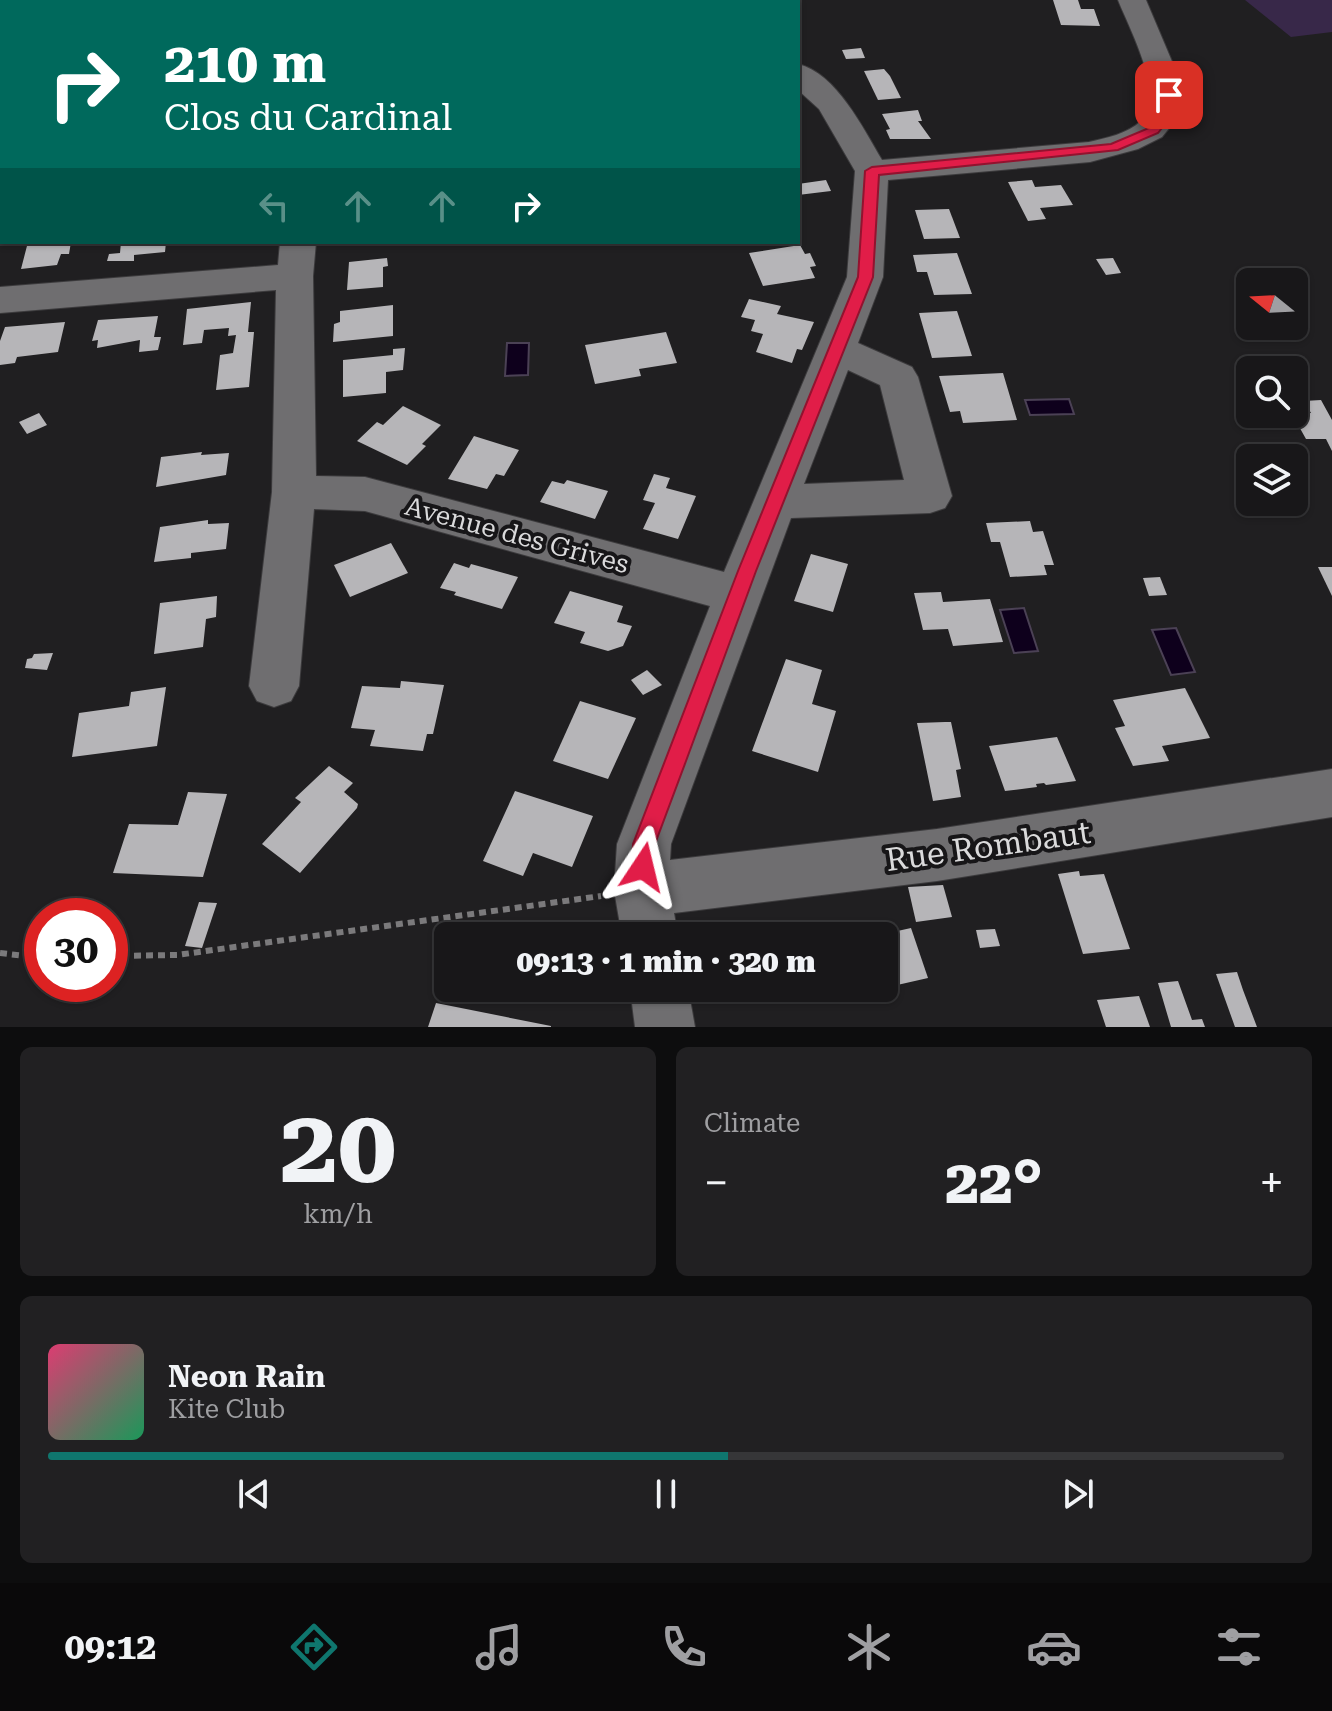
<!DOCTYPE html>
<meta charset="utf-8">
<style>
:root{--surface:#181719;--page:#212022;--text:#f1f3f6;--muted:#9f9fa2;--line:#363638;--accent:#0f766e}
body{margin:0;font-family:"Roboto Serif",serif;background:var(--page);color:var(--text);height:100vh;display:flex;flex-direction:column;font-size:30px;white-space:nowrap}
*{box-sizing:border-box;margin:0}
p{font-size:26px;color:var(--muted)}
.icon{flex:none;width:44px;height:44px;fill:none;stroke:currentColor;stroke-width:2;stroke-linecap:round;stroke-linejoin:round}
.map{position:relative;height:1027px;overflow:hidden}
.details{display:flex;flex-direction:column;gap:20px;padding:20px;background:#0d0d0e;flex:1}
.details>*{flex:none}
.guide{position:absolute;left:0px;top:0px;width:800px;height:244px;box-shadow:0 2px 6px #0004,0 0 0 2px var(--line);background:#00695c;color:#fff;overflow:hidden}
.needle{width:52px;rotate:288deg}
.controls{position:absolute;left:1236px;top:268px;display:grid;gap:16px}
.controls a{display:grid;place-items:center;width:72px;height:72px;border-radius:12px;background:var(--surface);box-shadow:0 2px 6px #0004,0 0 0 2px var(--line);font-size:40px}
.speed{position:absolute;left:24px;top:898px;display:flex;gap:16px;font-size:40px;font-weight:700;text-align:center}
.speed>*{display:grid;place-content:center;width:104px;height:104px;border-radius:50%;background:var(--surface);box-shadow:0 2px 6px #0004,0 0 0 2px var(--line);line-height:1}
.speed .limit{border:12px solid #d22;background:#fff;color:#111}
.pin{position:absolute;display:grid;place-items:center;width:68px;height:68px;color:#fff;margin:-34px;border-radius:16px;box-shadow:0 4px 12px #0006}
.me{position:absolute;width:88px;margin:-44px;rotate:10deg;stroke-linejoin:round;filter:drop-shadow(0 0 6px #0008)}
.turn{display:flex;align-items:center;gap:28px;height:168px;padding:0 32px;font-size:36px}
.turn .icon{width:104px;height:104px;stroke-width:2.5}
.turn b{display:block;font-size:56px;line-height:68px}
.lanes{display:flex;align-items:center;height:76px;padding:0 32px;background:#0003;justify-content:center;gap:40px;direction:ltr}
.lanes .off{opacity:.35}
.big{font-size:60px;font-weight:800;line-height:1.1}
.details .widget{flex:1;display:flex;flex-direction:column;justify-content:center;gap:12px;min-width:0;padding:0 28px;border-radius:12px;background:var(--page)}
.details .dial{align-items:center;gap:0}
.dial b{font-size:104px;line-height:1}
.song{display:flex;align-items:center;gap:24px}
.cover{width:96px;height:96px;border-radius:12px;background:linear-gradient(135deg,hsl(340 70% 55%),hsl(150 70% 35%))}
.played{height:8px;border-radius:4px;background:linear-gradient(90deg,var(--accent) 55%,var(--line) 55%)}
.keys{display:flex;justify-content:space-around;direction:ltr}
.heat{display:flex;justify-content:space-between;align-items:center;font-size:44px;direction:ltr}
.details .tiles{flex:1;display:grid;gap:20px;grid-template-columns:1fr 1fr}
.widget:last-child{grid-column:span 2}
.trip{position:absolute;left:434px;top:922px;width:464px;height:80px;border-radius:12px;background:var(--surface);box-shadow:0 2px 6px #0004,0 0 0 2px var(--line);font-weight:800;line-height:80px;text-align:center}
.dock{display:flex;height:128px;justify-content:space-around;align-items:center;background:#0a090a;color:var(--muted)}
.dock .icon{width:56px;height:56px}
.dock .selected{color:var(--accent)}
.dock b{font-size:36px;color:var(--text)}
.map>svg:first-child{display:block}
.green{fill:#382849}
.water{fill:#0e001c;stroke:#4b4155;stroke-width:2}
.building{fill:#b6b5b8}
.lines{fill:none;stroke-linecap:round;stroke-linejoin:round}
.minor-casing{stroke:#3c3b3d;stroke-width:2}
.path{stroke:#7b7a7c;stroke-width:6;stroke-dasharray:7 5;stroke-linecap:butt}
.minor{fill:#6f6e70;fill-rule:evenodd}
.route{fill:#e11d48;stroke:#92132f;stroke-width:2}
.labels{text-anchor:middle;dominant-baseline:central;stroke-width:8;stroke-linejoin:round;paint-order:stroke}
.street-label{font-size:26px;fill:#dadadb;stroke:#171618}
.near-street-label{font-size:32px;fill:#dadadb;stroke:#171618}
</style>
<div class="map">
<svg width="1332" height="1027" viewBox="0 0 1332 1027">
<rect width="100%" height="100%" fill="#201f21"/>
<!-- green -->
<path class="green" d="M1245 0H1332V32L1291 37Z"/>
<!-- water -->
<g class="water">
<path d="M507 343H529L528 375 505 376Z"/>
<path d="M1069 399 1074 414 1030 415 1025 400Z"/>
<path d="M1024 608 1038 651 1014 653 1000 610Z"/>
<path d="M1176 628 1195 672 1171 675 1152 630Z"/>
</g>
<!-- building -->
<g class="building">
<path d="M1053 0H1078L1081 9H1094L1100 26 1061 25Z"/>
<path d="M861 48 865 58 846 59 842 50Z"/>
<path d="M884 69 890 76 901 98 878 100 864 71Z"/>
<path d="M918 110 922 121H918L931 139H890L886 130 890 129 882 114Z"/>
<path d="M826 180 831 191 798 195V184Z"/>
<path d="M1032 180 1035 187 1061 185 1073 205 1040 208 1046 219 1028 221 1008 182Z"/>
<path d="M949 209 960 238 924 239 915 210Z"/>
<path d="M28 242H71L69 254H61L57 265 21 269Z"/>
<path d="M121 242H166L165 252 134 255V261H107L109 254 120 253Z"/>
<path d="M800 245 805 254 810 253 816 266 810 267 815 278 763 286 749 253Z"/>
<path d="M957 253 972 294 934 295 927 272H917L913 255Z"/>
<path d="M387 258 388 266 383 267V287L347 290 349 262Z"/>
<path d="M1113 258 1121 273 1106 275 1096 259Z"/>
<path d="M749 299 781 306 777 314 814 322 802 350 797 349 792 363 756 352 763 334 751 331 755 320 741 317Z"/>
<path d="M251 302 248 332H254L249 387 216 390 220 355 233 353 236 335 228 336 229 328 204 330 202 343 183 345 187 309Z"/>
<path d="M393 305V336L333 342 334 324 340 322V311Z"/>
<path d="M957 311 972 356 932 358 919 313Z"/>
<path d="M158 316 154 337H161L158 350 139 352 140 340 97 348 98 340 92 341 98 320Z"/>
<path d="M65 322 58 352 17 357 15 363 0 365V341L5 327Z"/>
<path d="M666 332 677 363 639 369 641 376 595 384 585 345Z"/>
<path d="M405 348 403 370 386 372V393L343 397V360L393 355V349Z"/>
<path d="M1003 373 1017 420 963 423 960 411 950 412 939 376Z"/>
<path d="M1321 400 1332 420V451L1326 439H1306L1292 414 1311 413 1304 401Z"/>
<path d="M403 406 441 425 422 444 426 446 407 465 357 441 377 422 383 425Z"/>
<path d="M39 413 47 425 27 434 19 422Z"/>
<path d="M474 436 519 450 504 476 496 474 487 489 448 479Z"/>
<path d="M202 452 201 455 229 453 226 475 156 487 161 457Z"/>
<path d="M654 474 670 478 666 488 696 496 678 539 643 529 655 503 643 500Z"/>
<path d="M567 480 608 491 595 519 540 502 552 481 564 484Z"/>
<path d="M208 520V524L229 523 226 549 191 553V558L154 562 160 527Z"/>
<path d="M1030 521 1033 532 1043 531 1054 565H1044L1047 575 1010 577 1000 542H991L986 523Z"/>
<path d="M391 543 408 573 350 597 334 565Z"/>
<path d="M811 554 848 564 833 612 794 601Z"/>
<path d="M454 563 469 568 471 564 518 577 502 609 454 595 456 592 440 588Z"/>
<path d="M1318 567H1332V596Z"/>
<path d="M1160 577 1167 595 1149 596 1143 578Z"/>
<path d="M570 591 623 606 617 622 632 626 623 646 608 651 580 643 585 632 554 623Z"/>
<path d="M941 592 943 602 990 599 1003 642 953 646 948 629 923 630 914 593Z"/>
<path d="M217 596 216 617 206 619 203 647 154 654 160 603Z"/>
<path d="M53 653 47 670 25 668 27 659 32 658 34 654Z"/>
<path d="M786 659 822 670 812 704 836 711 818 772 752 751Z"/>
<path d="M647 670 662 685 643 695 631 680Z"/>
<path d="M401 681 444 685 433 734H427L423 751 370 746 375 730 351 728 362 686 400 688Z"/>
<path d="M166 687 157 746 72 757 79 713 129 706 131 692Z"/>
<path d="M1185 688 1210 738 1162 746 1169 761 1133 766 1115 728 1125 726 1113 700Z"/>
<path d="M580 701 636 718 608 779 553 761Z"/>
<path d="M945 722H951L961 769 956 770 961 797 933 801 917 723Z"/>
<path d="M1057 737 1076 781 1046 785 1044 783 1036 784 1037 787 1005 791 989 746Z"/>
<path d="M329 766 353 783 344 792 358 804 357 808 300 873 262 844 301 802 295 798Z"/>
<path d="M515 791 593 816 572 867 533 853 523 876 483 861Z"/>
<path d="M188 792 227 794 203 877 113 873 129 824 178 825Z"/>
<path d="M1079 871 1080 876 1104 874 1130 949 1083 954 1058 874Z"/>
<path d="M943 885 952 917 916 922 908 887Z"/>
<path d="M199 902 217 903 202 948 185 946Z"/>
<path d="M911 928 928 978 884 988V934Z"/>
<path d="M995 929 1000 946 980 948 976 930Z"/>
<path d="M1237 972 1243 990 1257 1027H1235L1216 974Z"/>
<path d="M1178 981 1192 1020 1202 1019 1205 1027H1171L1158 983Z"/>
<path d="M1139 996 1150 1027H1106L1097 1000Z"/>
<path d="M436 1003 551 1026V1027H428Z"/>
</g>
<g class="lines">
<!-- minor casing -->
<g class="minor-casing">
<g id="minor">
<path d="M718 0H746L747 2H719Z"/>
<path d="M1118 0H1146L1179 78 1183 98 1179 116 1162 137 1138 149 1090 162 888 180 883 277 858 343 912 367 918 377 952 496 945 508 930 513 791 518 671 844 670 860 937 829 1332 769V817L937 881 674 913 678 936H622L614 890 617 844 710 606 365 511 314 509 299 686 291 701 274 707 257 701 249 686 272 492 276 290 0 313V287L278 265 280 242H316L313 276 316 476 365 477 724 572 847 277 855 171 819 109 798 90V64C836 73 863 128 882 160L1089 142C1106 138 1127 134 1141 121 1167 97 1129 28 1118 0ZM848 370 880 385 904 480 804 484Z"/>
<path d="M2 16V34L0 35V17Z"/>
<path d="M630 988H688L695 1027H635Z"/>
</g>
</g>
<!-- path -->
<g class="path">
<path d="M0 953 42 958"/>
<path d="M110 956 177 955 601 896"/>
</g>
<!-- minor -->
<use href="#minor" class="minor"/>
</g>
<!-- route -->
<path class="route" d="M1169 91 1175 95 1173 114 1158 133 1118 150 879 175 873 277 756 571 686 761 655 844 651 875 643 878 635 875 632 867 633 844 738 571 858 277 865 171 872 167 1111 144 1149 128 1160 113 1162 95Z"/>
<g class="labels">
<!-- street labels -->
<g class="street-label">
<text transform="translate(517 535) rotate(15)">Avenue des Grives</text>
</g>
<!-- near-street labels -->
<g class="near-street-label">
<text transform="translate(988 846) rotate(-8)">Rue Rombaut</text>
</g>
</g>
</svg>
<div class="controls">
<a><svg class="needle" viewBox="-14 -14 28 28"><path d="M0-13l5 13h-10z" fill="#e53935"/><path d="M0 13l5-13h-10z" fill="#9f9fa2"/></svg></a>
<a><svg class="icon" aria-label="search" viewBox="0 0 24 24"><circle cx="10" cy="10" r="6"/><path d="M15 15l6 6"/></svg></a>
<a><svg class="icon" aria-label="layers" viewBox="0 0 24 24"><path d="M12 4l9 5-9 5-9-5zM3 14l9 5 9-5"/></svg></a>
</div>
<div class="speed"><div class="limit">30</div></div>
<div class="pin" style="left:1169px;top:95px;background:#d93025"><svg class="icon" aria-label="arrive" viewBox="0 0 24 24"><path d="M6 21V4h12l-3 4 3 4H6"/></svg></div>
<svg class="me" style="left:643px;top:867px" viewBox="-20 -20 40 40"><path d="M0-17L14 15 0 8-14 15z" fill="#e11d48" stroke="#fff" stroke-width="4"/></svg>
<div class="trip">09:13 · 1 min · 320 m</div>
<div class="guide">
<div class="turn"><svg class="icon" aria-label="right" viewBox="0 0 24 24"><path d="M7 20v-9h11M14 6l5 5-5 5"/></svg><div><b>210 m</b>Clos du Cardinal</div></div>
<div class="lanes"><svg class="icon off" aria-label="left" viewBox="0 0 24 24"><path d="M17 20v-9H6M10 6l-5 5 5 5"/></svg><svg class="icon off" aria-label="ahead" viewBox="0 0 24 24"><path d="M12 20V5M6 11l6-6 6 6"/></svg><svg class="icon off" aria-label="ahead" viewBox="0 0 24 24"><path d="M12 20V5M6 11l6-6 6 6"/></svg><svg class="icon" aria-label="right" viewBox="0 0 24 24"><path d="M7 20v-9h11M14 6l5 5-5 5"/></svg></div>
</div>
</div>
<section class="details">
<div class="tiles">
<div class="widget dial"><b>20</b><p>km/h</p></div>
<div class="widget"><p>Climate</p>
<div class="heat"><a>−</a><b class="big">22°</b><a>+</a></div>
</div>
<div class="widget">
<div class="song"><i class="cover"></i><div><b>Neon Rain</b><p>Kite Club</p></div></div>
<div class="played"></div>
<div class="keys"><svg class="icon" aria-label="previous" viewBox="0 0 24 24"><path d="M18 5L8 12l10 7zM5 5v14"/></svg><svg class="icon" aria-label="pause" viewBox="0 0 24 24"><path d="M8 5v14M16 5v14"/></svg><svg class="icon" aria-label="next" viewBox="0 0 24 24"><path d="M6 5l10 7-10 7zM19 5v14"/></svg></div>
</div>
</div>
</section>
<nav class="dock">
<b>09:12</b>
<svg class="icon selected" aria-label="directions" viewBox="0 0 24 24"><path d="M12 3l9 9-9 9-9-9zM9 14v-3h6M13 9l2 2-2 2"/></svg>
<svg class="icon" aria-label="music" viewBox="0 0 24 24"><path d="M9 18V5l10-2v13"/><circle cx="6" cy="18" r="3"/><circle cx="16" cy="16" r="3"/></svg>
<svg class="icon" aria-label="phone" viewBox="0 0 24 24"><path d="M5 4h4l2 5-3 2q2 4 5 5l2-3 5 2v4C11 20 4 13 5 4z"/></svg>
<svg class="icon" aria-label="climate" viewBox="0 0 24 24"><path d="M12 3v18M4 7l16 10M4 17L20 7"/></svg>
<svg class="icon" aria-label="car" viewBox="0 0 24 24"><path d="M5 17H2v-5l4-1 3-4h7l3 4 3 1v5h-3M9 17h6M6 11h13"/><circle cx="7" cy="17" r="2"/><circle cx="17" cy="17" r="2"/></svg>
<svg class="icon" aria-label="filters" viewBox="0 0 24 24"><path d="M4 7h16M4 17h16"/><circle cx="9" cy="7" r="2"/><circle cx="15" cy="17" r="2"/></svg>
</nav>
